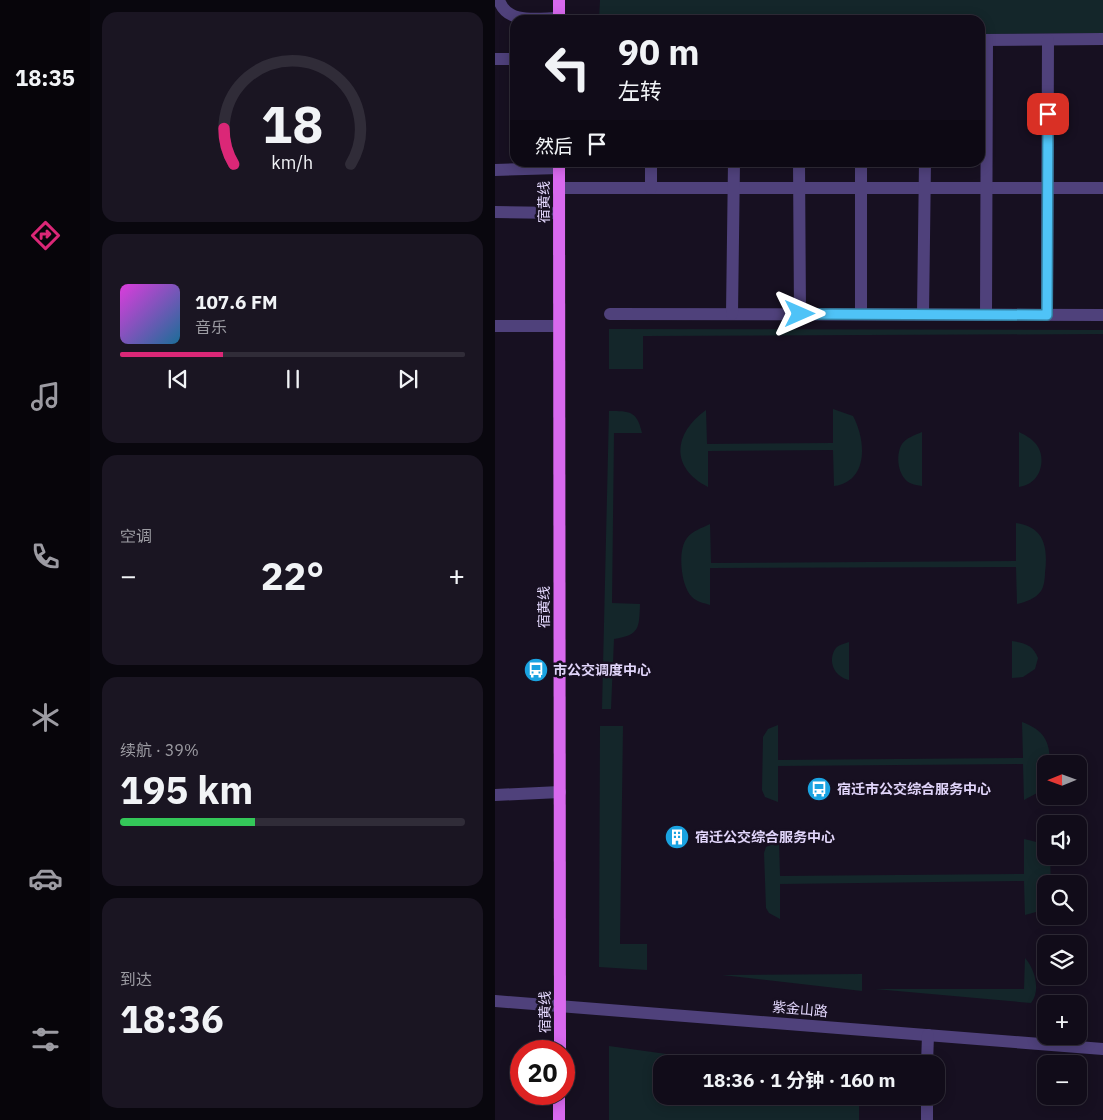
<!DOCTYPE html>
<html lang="zh">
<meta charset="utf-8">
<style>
:root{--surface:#110c19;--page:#1a1522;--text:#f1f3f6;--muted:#9c9ba2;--line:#302c38;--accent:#db2777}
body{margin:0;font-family:"IBM Plex Sans","Noto Sans SC",sans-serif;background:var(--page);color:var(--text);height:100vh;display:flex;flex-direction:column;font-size:19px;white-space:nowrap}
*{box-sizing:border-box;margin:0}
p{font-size:16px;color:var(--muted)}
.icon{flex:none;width:28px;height:28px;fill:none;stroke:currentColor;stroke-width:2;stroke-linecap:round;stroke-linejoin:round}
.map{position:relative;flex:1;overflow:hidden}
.details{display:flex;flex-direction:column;gap:12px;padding:12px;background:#09070e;width:405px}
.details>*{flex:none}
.banner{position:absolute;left:15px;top:15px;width:475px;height:152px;border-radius:15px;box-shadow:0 2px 12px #0003,0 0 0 1px var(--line);background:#110c19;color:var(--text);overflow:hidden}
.needle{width:32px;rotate:269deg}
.buttons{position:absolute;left:542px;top:755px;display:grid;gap:10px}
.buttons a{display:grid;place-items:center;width:50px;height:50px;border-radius:10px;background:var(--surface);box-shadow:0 2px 12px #0003,0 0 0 1px var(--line);font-size:25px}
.speed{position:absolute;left:15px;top:1040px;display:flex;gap:10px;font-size:25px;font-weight:700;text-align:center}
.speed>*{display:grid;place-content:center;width:65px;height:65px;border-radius:50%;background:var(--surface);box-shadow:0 2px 12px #0003,0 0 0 1px var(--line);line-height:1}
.speed .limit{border:8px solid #d22;background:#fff;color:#111}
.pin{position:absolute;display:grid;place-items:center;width:42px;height:42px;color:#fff;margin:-21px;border-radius:10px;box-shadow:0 2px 8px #0006}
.me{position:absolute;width:55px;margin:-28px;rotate:90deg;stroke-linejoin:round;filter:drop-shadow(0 0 4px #0008)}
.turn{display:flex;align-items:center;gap:18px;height:105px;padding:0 25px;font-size:22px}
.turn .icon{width:65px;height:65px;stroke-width:2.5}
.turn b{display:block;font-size:35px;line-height:42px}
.then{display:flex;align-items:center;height:48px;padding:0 25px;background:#0003;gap:10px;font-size:19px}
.big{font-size:38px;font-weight:700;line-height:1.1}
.details .tile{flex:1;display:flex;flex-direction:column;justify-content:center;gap:8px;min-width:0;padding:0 18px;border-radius:15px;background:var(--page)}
.details .dial{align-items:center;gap:0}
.dial svg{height:130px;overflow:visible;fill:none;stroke:var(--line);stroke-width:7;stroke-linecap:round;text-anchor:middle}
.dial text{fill:var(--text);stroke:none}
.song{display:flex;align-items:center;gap:15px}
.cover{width:60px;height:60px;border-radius:8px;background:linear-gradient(135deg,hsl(300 70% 55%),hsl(200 70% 35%))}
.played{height:5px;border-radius:2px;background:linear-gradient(90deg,var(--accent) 30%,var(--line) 30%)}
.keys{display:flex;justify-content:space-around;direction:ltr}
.heat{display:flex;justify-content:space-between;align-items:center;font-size:28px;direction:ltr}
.charge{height:8px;border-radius:4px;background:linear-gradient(90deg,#34c759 39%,var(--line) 0)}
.trip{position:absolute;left:158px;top:1055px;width:292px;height:50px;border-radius:15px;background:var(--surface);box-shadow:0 2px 12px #0003,0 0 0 1px var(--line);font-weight:700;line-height:50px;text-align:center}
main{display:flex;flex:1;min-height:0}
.tabs{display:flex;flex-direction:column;width:90px;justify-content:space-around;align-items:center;background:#07050a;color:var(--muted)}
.tabs .icon{width:35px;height:35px}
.tabs .selected{color:var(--accent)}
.tabs b{font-size:22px;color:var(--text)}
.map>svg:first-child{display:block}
.green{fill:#14262a}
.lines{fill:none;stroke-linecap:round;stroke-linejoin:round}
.minor{stroke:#4f417b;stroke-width:12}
.major{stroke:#d869ee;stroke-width:12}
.route-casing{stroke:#337fa1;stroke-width:12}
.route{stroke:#4fc3f7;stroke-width:9}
.labels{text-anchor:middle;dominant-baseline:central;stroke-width:5;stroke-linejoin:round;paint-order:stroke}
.street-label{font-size:14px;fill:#e1d5fa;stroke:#171021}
.poi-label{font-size:14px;font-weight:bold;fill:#e1d5fa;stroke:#171021;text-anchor:start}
</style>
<main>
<nav class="tabs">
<b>18:35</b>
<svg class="icon selected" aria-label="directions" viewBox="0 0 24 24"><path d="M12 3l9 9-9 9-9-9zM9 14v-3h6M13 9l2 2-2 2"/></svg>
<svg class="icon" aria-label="music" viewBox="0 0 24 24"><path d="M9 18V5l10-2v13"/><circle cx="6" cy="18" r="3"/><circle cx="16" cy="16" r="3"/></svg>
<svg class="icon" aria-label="phone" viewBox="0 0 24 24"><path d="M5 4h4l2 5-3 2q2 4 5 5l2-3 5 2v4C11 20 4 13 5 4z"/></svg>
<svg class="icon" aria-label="climate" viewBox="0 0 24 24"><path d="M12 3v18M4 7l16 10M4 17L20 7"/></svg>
<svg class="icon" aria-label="car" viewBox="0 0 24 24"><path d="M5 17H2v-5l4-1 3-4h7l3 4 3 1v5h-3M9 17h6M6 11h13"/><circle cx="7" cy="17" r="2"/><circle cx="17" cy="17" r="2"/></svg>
<svg class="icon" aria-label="filters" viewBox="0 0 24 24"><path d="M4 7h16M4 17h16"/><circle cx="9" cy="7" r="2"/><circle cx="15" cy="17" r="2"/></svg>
</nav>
<section class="details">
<div class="tile dial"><svg viewBox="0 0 100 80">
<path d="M14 69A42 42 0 1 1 86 69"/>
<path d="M14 69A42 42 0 0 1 8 47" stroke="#db2777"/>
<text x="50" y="56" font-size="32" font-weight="700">18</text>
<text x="50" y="72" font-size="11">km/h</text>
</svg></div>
<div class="tile">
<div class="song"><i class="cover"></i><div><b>107.6 FM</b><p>音乐</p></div></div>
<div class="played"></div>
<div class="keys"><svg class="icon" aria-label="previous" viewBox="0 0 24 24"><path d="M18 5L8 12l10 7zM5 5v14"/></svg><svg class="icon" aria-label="pause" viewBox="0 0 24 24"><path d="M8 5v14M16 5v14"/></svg><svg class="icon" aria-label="next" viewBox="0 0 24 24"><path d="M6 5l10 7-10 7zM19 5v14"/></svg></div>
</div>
<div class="tile"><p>空调</p>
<div class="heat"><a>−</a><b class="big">22°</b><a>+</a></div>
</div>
<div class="tile"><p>续航 · 39%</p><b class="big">195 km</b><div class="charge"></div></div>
<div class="tile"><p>到达</p><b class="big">18:36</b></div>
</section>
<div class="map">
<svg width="608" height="1120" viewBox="0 0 608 1120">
<rect width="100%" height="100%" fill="#171021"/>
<!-- green -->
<g class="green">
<path d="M105 0H608V33L485 34V20H104Z"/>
<path d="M114 329 608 330V334L148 336V369H114Z"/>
<path d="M338 409 358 416C371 440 374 481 339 486L338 450 213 451V487C174 467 179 433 211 410L212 444 338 443Z"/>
<path d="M114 411C135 411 142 411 147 433H119L117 603 145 604C144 628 145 635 119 639L116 709H107Z"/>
<path d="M427 432V486C423 485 419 485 415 483 403 477 400 455 407 444 411 438 420 435 427 432Z"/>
<path d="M524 432C530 435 536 438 541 444 550 455 548 475 535 483 532 485 528 486 524 487Z"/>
<path d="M521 523C550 527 553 548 550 573 550 578 549 587 546 591 540 599 531 602 522 604L521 567 215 568V605C209 603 202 602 197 597 186 587 182 550 192 538 197 531 207 528 215 524L216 563 521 561Z"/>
<path d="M517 641C530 643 538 645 543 658L540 669 528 677 517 678Z"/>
<path d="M354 642V680C341 677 333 664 339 651 342 645 348 644 354 642Z"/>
<path d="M527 722C549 730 555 741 555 764H551V784L542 793 529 800 528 764 283 766V802L270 797 267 790 268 737 273 729 283 725V760L528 758Z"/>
<path d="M105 726H128L125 944H152V970L104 967Z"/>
<path d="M529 839C541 842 551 842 551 856H555L556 884H551V903L541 912 530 915 529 881 285 884V919L274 913 271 908 269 853 271 847 284 841 285 876 529 874Z"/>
<path d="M530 958C540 969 546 991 536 1003L380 989H529Z"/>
<path d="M367 974V991L227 975Z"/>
<path d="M114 1046 243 1064H166V1096H364V1120H114Z"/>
</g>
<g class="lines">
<!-- minor -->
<g class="minor">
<path d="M4 0C12 25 43 18 64 18"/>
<path d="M486 40 608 39"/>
<path d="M0 59H20"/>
<path d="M304 162 305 314"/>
<path d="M0 170 64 168"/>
<path d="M64 188H608"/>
<path d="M156 188V162"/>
<path d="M0 212 64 213"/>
<path d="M115 314 608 315"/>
<path d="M237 314 239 162"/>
<path d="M366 314V162"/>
<path d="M428 314 430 162"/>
<path d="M491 315 492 40"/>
<path d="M552 315 553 40"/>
<path d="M0 326H64"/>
<path d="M0 795 65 792"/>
<path d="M0 1001 608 1049"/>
<path d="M432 1064 433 1035"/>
<path d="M432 1120V1096"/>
</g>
<!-- major -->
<g class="major">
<path d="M64 20V0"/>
<path d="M64 162 65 1051"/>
<path d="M64 1120V1094"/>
</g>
</g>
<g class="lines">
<!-- route casing -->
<g class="route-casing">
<path id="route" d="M305 314 552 315 553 114"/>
</g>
<!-- route -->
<use href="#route" class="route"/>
</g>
<!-- icons -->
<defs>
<g id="bus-disc" transform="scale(1.25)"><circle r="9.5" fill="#1aa3e1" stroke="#171021"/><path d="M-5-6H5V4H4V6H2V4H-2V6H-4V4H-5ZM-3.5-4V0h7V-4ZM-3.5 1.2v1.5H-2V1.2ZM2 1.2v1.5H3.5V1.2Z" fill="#fff"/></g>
<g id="building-disc" transform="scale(1.25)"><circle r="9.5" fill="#1aa3e1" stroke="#171021"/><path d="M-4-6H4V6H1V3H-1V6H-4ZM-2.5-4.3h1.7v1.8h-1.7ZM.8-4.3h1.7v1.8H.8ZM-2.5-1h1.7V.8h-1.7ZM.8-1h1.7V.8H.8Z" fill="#fff"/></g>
</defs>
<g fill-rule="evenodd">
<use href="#bus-disc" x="41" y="670"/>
<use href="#bus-disc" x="324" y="789"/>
<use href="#building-disc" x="182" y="837"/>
</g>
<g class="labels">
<!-- street labels -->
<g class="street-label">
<text transform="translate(49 202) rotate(-90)">宿黄线</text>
<text transform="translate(49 607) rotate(-90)">宿黄线</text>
<text transform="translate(305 1009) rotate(5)">紫金山路</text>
<text transform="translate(50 1012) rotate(-90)">宿黄线</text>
</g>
<!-- poi labels -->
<g class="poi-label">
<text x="58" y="670">市公交调度中心</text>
<text x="342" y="789">宿迁市公交综合服务中心</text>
<text x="200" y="837">宿迁公交综合服务中心</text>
</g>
</g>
</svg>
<div class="buttons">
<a><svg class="needle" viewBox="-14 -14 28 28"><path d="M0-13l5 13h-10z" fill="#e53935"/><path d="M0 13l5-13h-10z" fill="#9c9ba2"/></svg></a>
<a><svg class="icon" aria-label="sound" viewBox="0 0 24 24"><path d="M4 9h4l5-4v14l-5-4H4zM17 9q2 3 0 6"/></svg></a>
<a><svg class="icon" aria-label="search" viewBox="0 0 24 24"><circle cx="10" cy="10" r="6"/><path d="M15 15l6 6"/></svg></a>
<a><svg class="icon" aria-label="layers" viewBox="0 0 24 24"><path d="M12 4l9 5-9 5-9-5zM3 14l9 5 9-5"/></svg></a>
<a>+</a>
<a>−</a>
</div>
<div class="speed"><div class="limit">20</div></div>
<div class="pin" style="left:553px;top:114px;background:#d93025"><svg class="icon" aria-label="arrive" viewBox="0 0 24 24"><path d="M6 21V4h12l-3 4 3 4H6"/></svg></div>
<svg class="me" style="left:305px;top:314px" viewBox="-20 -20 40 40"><path d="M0-17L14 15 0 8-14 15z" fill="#4fc3f7" stroke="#fff" stroke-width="4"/></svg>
<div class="trip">18:36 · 1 分钟 · 160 m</div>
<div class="banner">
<div class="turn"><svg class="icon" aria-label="left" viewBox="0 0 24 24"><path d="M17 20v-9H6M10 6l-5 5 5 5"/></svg><div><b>90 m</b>左转</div></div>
<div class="then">然后<svg class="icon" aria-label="arrive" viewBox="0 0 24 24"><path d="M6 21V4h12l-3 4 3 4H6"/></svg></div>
</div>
</div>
</main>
